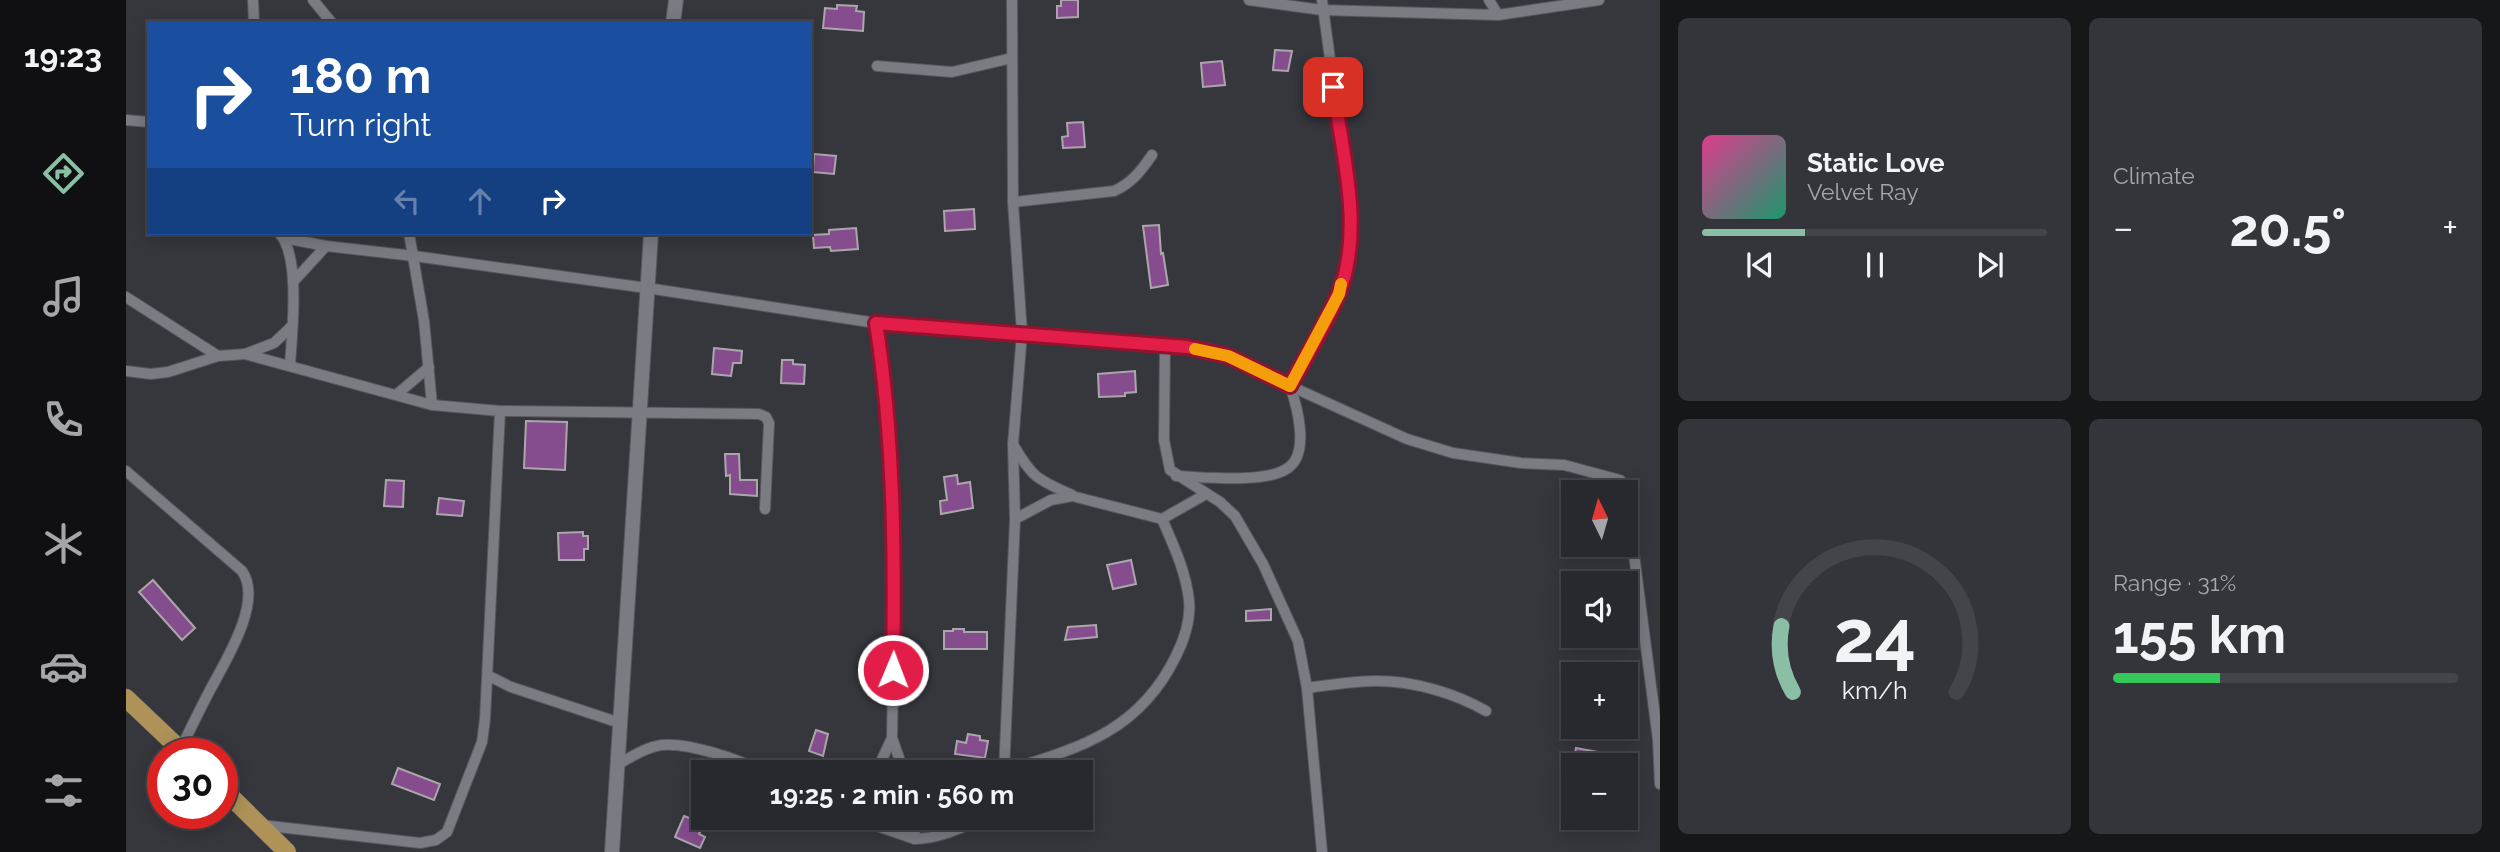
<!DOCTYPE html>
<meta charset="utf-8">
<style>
:root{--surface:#28292e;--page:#34353a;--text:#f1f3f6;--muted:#a5a6aa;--line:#44454a;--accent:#8abfa5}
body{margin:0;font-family:Raleway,sans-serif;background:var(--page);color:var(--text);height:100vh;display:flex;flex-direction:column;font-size:26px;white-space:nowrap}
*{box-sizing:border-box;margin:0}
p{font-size:23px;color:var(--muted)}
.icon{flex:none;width:38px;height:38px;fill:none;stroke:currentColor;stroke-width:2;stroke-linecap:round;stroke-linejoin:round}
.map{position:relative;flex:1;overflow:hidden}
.side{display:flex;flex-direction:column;gap:18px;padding:18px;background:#161719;width:840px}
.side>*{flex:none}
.guide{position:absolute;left:21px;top:21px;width:665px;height:214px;border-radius:0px;box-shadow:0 4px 18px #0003,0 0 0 2px var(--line);background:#1a4fa0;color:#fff;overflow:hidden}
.needle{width:46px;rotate:355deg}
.controls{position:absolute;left:1435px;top:480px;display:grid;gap:14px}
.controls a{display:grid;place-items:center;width:77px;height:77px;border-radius:0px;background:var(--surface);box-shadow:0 4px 18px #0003,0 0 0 2px var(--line);font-size:35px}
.speed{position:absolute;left:21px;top:738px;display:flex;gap:14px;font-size:35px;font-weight:700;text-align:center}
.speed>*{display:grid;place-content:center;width:91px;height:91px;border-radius:50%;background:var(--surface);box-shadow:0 4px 18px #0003,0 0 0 2px var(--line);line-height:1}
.speed .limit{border:10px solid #d22;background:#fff;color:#111}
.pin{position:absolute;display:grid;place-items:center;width:60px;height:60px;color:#fff;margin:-30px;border-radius:14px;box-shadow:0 4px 10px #0006}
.me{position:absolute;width:77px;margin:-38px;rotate:1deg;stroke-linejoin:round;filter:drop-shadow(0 0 5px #0008)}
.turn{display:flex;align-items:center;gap:24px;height:147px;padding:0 28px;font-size:32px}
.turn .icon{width:91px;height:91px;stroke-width:2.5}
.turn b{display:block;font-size:49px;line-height:60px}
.lanes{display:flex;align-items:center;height:66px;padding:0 28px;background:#0003;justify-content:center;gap:35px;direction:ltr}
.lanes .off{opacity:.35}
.big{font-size:52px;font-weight:700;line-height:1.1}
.side .widget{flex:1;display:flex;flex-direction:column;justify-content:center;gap:10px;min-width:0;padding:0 24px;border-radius:10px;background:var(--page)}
.side .dial{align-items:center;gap:0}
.dial svg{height:182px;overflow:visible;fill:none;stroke:var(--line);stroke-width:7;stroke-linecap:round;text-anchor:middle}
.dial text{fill:var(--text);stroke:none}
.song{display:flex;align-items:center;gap:21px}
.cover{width:84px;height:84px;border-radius:10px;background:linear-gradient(135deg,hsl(330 70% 55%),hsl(160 70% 35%))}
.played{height:7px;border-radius:4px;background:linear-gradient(90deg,var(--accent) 30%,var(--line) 30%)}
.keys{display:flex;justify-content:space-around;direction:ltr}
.heat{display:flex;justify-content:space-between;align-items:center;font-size:38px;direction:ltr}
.charge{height:10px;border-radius:5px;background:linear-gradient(90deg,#34c759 31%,var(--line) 0)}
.side .tiles{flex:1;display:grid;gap:18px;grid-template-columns:repeat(2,1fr)}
.trip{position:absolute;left:565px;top:760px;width:402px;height:70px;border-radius:0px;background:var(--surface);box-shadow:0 4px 18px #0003,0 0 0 2px var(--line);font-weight:700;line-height:70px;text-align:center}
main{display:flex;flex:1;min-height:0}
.dock{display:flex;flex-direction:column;width:126px;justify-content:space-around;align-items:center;background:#101012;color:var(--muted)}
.dock .icon{width:49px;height:49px}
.dock .selected{color:var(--accent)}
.dock b{font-size:32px;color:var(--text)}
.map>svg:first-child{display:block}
.building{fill:#854d8e;stroke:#aca6ac;stroke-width:2}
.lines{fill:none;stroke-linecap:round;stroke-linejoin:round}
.minor-casing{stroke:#56565b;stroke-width:12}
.tertiary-casing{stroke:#56565b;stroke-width:16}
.primary-casing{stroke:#56565b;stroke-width:19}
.minor{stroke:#7a7b83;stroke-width:10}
.tertiary{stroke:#7a7b83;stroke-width:14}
.primary{stroke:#ae9258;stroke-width:18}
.route-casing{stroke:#92132f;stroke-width:18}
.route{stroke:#e11d48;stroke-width:12}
.slow{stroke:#f59e0b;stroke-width:12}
</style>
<main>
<nav class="dock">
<b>19:23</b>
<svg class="icon selected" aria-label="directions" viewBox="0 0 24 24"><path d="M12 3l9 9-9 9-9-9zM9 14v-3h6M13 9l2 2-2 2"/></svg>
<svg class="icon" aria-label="music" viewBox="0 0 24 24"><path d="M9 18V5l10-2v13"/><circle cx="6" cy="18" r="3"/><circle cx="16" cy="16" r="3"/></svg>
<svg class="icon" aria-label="phone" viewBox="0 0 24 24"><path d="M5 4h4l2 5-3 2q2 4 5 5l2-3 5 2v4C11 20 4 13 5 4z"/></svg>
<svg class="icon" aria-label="climate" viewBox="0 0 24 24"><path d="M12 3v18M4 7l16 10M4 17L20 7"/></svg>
<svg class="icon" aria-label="car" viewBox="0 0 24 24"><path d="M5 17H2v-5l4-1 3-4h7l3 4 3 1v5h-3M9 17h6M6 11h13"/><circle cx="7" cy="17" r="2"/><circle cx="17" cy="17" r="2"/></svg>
<svg class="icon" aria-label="filters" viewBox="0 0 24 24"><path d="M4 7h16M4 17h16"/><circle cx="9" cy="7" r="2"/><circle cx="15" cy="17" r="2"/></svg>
</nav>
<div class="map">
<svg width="1534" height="852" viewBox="0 0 1534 852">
<rect width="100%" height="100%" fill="#36373d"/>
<!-- building -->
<g class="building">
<path d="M935 0H952V17L931 18V6H935Z"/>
<path d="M711 5 731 6 730 11 738 12 737 31 697 28 699 8 711 9Z"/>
<path d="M1149 50 1166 51 1162 71 1147 70Z"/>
<path d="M1096 61 1099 85 1077 87 1075 63Z"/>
<path d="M957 122 959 147 937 148 936 137 942 136 941 123Z"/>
<path d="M688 154 710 156 708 174 687 172Z"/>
<path d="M848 209 849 229 819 231 818 211Z"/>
<path d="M1033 225 1035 254 1037 253 1042 285 1025 288 1017 226Z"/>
<path d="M730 228 732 249 705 251 704 247 688 248 687 235 703 234V230Z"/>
<path d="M588 348 616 351 615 363H607L605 376 586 374Z"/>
<path d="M656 360H667V364L679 365 678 384 655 383Z"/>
<path d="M1009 371 1010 392 999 393V396L973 397 972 374Z"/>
<path d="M400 421 441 422 439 470 398 468Z"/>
<path d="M599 454H613L614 480H631V496L604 494V475L600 476Z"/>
<path d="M831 475 832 484 844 482 847 508 815 514 814 501 821 500 818 477Z"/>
<path d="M260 480 278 481 277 507 258 506Z"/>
<path d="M313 498 338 501 336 516 311 514Z"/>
<path d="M457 532V536H462V549H458V560H433L432 533Z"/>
<path d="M1005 560 1010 584 987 589 981 565Z"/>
<path d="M27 580 69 628 56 640 13 592Z"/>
<path d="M1145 609V620L1120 621V611Z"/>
<path d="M970 625 971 637 939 640 942 627Z"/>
<path d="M827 629H838V632H861V649H818V631H827Z"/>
<path d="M690 730 702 734 697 756 683 751Z"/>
<path d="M842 734 854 736V740L862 741 859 758 829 754 831 741 840 743Z"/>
<path d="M1450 748 1472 752 1470 765H1447Z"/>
<path d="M272 768 314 784 308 800 266 784Z"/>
<path d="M558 816 569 820 567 825 576 828 573 834 579 837 574 848 549 837Z"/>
</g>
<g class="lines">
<!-- minor casing -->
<g class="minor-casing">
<g id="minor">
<path d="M127 0 128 23"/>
<path d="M187 0 206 23"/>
<path d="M1123 0 1196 10 1372 15 1473 0"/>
<path d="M1196 0 1225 214 1224 251 1213 294 1164 386 1281 439 1327 453 1395 463 1438 465 1494 480 1499 485 1532 740 1534 784"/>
<path d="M1363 0 1372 15"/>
<path d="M751 66 826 72 886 58"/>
<path d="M0 120 23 122"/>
<path d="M887 202 988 191C1006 183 1015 171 1026 155"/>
<path d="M153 233C175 255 166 334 164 365"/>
<path d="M283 233 298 321 306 405"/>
<path d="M158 238 200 246 288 256 521 288 750 323 1061 347 1102 356 1164 386C1171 406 1184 453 1162 468 1139 484 1079 477 1050 476"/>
<path d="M168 281 200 246"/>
<path d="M0 297 92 356"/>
<path d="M750 323 758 371 765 448 768 624 766 738 778 772"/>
<path d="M1039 345 1038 440 1044 470 1094 502 1109 516 1137 564 1172 641 1181 688 1196 852"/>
<path d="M119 354 148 343 166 326"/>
<path d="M0 371 25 374 42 372 92 356 119 354 306 405 374 411 359 719 356 742 321 832 310 840 294 843 135 825"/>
<path d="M270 395 303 367"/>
<path d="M374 411 633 414 640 417 643 423 639 509"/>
<path d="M888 446C907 479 913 480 946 495"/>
<path d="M0 471 116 571C138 602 98 663 83 692 73 711 64 730 54 750"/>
<path d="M889 519 925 500 946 496 1036 519 1080 494"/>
<path d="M363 676 385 687 494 723"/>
<path d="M1181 688C1204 685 1228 681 1251 681 1287 681 1329 693 1360 711"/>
<path d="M491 765C505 757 520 747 536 745 562 742 614 760 637 772"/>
<path d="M879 771C953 748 1013 732 1050 656 1059 638 1065 620 1063 600 1060 572 1047 544 1036 519"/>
<path d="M750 772 766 738"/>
<path d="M878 772 889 519 887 444 896 333 887 202 886 0"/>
<path d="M725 817 789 839C806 839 840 829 854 817"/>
<path d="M788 817 789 839"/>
</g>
</g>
<!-- tertiary casing -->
<g class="tertiary-casing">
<g id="tertiary">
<path d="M547 23 550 0"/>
<path d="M486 852 525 233"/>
</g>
</g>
<!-- primary casing -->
<g class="primary-casing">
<g id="primary">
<path d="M0 698 59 754"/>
<path d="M96 788 161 852"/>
</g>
</g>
<!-- minor -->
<use href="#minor" class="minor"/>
<!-- tertiary -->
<use href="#tertiary" class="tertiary"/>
<!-- primary -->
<use href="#primary" class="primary"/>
</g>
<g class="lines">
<!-- route casing -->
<g class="route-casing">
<path id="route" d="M767 670C769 554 768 437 750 323L1061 347 1102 356 1164 386C1180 356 1199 326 1212 295 1239 232 1216 152 1207 87"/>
</g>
<!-- route -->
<use href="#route" class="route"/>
<!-- slow -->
<path class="slow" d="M1069 349 1102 356 1164 386 1213 294 1215 284"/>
</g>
</svg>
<div class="controls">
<a><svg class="needle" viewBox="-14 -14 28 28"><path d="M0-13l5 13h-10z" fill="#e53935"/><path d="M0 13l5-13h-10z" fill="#a5a6aa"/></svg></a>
<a><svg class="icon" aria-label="sound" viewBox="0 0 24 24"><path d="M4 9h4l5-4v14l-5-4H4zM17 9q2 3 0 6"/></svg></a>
<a>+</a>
<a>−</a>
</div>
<div class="speed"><div class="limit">30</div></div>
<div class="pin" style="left:1207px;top:87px;background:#d93025"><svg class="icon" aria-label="arrive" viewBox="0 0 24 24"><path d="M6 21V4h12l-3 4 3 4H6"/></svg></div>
<svg class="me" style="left:767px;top:670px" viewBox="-20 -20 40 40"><circle r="17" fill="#e11d48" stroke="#fff" stroke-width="3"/><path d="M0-11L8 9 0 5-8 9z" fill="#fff"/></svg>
<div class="trip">19:25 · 2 min · 560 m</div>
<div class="guide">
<div class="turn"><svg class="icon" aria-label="right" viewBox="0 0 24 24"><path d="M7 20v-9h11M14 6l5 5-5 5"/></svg><div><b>180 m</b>Turn right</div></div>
<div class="lanes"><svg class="icon off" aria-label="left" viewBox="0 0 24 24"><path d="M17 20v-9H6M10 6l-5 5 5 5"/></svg><svg class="icon off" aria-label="ahead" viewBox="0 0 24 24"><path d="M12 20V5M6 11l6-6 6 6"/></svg><svg class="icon" aria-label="right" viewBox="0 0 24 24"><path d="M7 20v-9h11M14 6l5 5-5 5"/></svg></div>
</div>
</div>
<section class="side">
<div class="tiles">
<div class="widget">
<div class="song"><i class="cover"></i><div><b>Static Love</b><p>Velvet Ray</p></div></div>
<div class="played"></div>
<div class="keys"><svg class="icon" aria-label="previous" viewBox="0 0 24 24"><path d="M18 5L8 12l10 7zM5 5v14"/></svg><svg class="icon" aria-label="pause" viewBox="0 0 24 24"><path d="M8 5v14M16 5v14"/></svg><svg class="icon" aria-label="next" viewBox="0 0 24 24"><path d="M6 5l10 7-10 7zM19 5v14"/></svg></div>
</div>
<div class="widget"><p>Climate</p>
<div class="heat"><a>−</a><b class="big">20.5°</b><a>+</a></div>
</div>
<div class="widget dial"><svg viewBox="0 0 100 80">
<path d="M14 69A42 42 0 1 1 86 69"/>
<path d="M14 69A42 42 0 0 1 9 40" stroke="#8abfa5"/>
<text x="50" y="56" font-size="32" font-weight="700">24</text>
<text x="50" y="72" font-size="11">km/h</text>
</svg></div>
<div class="widget"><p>Range · 31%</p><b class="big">155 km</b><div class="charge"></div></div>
</div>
</section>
</main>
